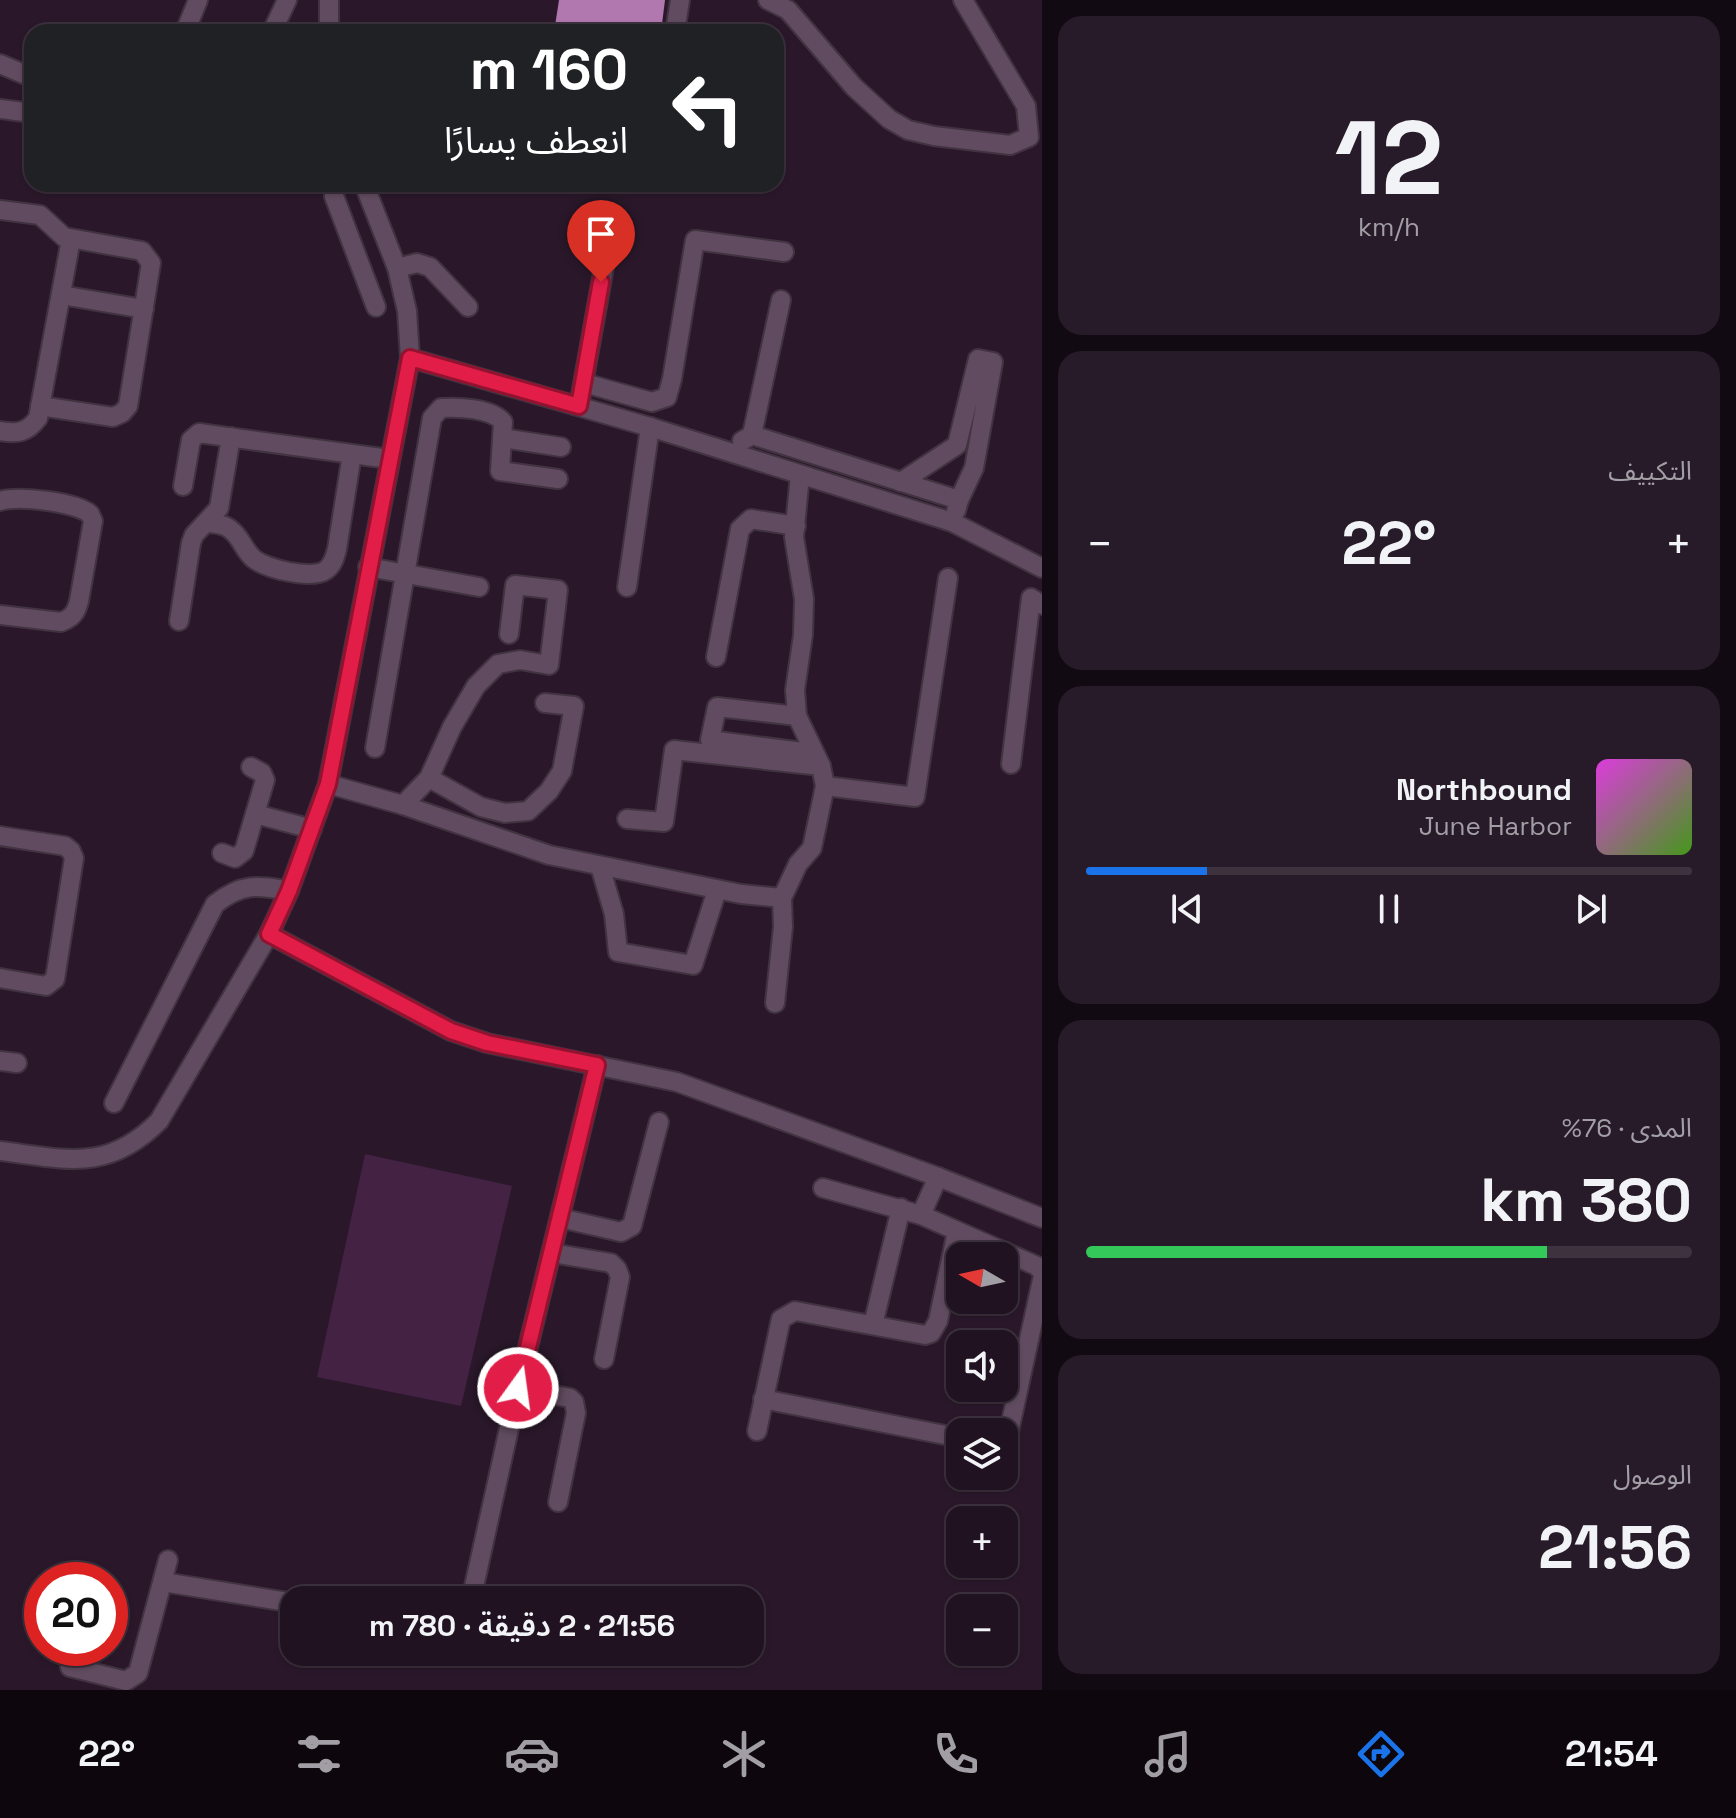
<!DOCTYPE html>
<html lang="ar">
<meta charset="utf-8">
<style>
:root{--surface:#201220;--page:#281b29;--text:#f1f3f6;--muted:#a29ea5;--line:#3d323e;--accent:#1a73e8}
body{margin:0;font-family:"Space Grotesk","Noto Sans Arabic",sans-serif;background:var(--page);color:var(--text);direction:rtl;height:100vh;display:flex;flex-direction:column;font-size:30px;white-space:nowrap}
*{box-sizing:border-box;margin:0}
p{font-size:26px;color:var(--muted)}
.icon{flex:none;width:44px;height:44px;fill:none;stroke:currentColor;stroke-width:2;stroke-linecap:round;stroke-linejoin:round}
.map{position:relative;flex:1;overflow:hidden;direction:ltr}
.drawer{display:flex;flex-direction:column;gap:16px;padding:16px;background:#120a12;width:694px}
.drawer>*{flex:none}
.guide{position:absolute;left:24px;top:24px;width:760px;height:168px;border-radius:24px;box-shadow:0 2px 6px #0004,0 0 0 2px var(--line);direction:rtl;background:#202124;color:#fff;overflow:hidden}
.needle{width:52px;rotate:279deg}
.controls{position:absolute;left:946px;top:1242px;display:grid;gap:16px}
.controls a{display:grid;place-items:center;width:72px;height:72px;border-radius:16px;background:var(--surface);box-shadow:0 2px 6px #0004,0 0 0 2px var(--line);font-size:40px}
.speed{position:absolute;left:24px;top:1562px;display:flex;gap:16px;font-size:40px;font-weight:700;text-align:center}
.speed>*{display:grid;place-content:center;width:104px;height:104px;border-radius:50%;background:var(--surface);box-shadow:0 2px 6px #0004,0 0 0 2px var(--line);line-height:1}
.speed .limit{border:12px solid #d22;background:#fff;color:#111}
.pin{position:absolute;display:grid;place-items:center;width:68px;height:68px;color:#fff;margin:-82px -34px;border-radius:50% 50% 50% 0;rotate:-45deg;box-shadow:0 0 8px #0007}
.pin .icon{rotate:45deg}
.me{position:absolute;width:88px;margin:-44px;rotate:14deg;stroke-linejoin:round;filter:drop-shadow(0 0 6px #0008)}
.turn{display:flex;align-items:center;gap:28px;height:168px;padding:0 24px;font-size:36px}
.turn .icon{width:104px;height:104px;stroke-width:2.5}
.turn b{display:block;font-size:56px;line-height:68px}
.big{font-size:60px;font-weight:600;line-height:1.1}
.drawer .card{flex:1;display:flex;flex-direction:column;justify-content:center;gap:12px;min-width:0;padding:0 28px;border-radius:24px;background:var(--page)}
.drawer .dial{align-items:center;gap:0}
.dial b{font-size:104px;line-height:1}
.song{display:flex;align-items:center;gap:24px}
.cover{width:96px;height:96px;border-radius:12px;background:linear-gradient(135deg,hsl(300 70% 55%),hsl(100 70% 35%))}
.played{height:8px;border-radius:4px;background:linear-gradient(90deg,var(--accent) 20%,var(--line) 20%)}
.keys{display:flex;justify-content:space-around;direction:ltr}
.heat{display:flex;justify-content:space-between;align-items:center;font-size:44px;direction:ltr}
.charge{height:12px;border-radius:6px;background:linear-gradient(90deg,#34c759 76%,var(--line) 0)}
.trip{position:absolute;left:280px;top:1586px;width:484px;height:80px;border-radius:24px;background:var(--surface);box-shadow:0 2px 6px #0004,0 0 0 2px var(--line);font-weight:600;line-height:80px;text-align:center;direction:rtl}
.tab-bar{display:flex;height:128px;justify-content:space-around;align-items:center;background:#0d070d;color:var(--muted)}
.tab-bar .icon{width:56px;height:56px}
.tab-bar .current{color:var(--accent)}
.tab-bar b{font-size:36px;color:var(--text)}
main{display:flex;flex:1;min-height:0}
.map>svg:first-child{display:block}
.green{fill:#424}
.building{fill:#b177af}
.lines{fill:none;stroke-linecap:round;stroke-linejoin:round}
.minor-casing{stroke:#423341;stroke-width:22}
.minor{stroke:#614b60;stroke-width:18}
.route-casing{stroke:#92132f;stroke-width:20}
.route{stroke:#e11d48;stroke-width:14}
</style>
<main>
<section class="drawer">
<div class="card dial"><b>12</b><p>km/h</p></div>
<div class="card"><p>التكييف</p>
<div class="heat"><a>−</a><b class="big">22°</b><a>+</a></div>
</div>
<div class="card">
<div class="song"><i class="cover"></i><div><b>Northbound</b><p>June Harbor</p></div></div>
<div class="played"></div>
<div class="keys"><svg class="icon" aria-label="previous" viewBox="0 0 24 24"><path d="M18 5L8 12l10 7zM5 5v14"/></svg><svg class="icon" aria-label="pause" viewBox="0 0 24 24"><path d="M8 5v14M16 5v14"/></svg><svg class="icon" aria-label="next" viewBox="0 0 24 24"><path d="M6 5l10 7-10 7zM19 5v14"/></svg></div>
</div>
<div class="card"><p>المدى · 76%</p><b class="big">380 km</b><div class="charge"></div></div>
<div class="card"><p>الوصول</p><b class="big">21:56</b></div>
</section>
<div class="map">
<svg width="1042" height="1690" viewBox="0 0 1042 1690">
<rect width="100%" height="100%" fill="#2a182a"/>
<!-- green -->
<path class="green" d="M365 1154 512 1186 461 1406 317 1377Z"/>
<!-- building -->
<path class="building" d="M559 0H665L661 32H554Z"/>
<g class="lines">
<!-- minor casing -->
<g class="minor-casing">
<g id="minor">
<path d="M329 0V32"/>
<path d="M768 0 788 10 854 87 889 119 908 130 934 136 1010 145 1029 137 1026 106 963 0"/>
<path d="M185 32 198 0"/>
<path d="M272 32 287 0"/>
<path d="M675 32 680 0"/>
<path d="M0 64 26 75"/>
<path d="M0 109 32 113"/>
<path d="M334 196 376 307"/>
<path d="M0 210 40 215 64 237 142 251 151 263 128 406 122 413 113 417 40 406"/>
<path d="M397 268 417 263 430 267 468 307"/>
<path d="M61 295 144 309"/>
<path d="M410 358 650 427 952 522 1042 568"/>
<path d="M584 383 652 402 667 397 672 379 695 240 784 252"/>
<path d="M581 395 606 256"/>
<path d="M0 431C17 434 27 433 38 418L71 239"/>
<path d="M752 435 959 500 956 511"/>
<path d="M502 438 561 447"/>
<path d="M742 441 752 435 781 300"/>
<path d="M901 482 957 445 978 359 993 362 974 468 959 500"/>
<path d="M183 486 191 440 199 433 389 459"/>
<path d="M0 501C17 495 76 502 90 514L93 521 79 601C76 613 72 618 61 622L0 615"/>
<path d="M208 523C216 524 225 524 231 530 241 537 244 551 254 559 267 569 312 580 326 570 333 565 335 557 337 549L352 454"/>
<path d="M368 567 479 587"/>
<path d="M627 587 650 427"/>
<path d="M179 621 191 543 194 535 219 508 231 437"/>
<path d="M716 657 740 529 751 519 796 526"/>
<path d="M797 716 717 707 710 740 803 752"/>
<path d="M375 748 432 418 441 408C459 407 491 408 503 422L500 471 558 479"/>
<path d="M1011 764 1031 598 1042 605"/>
<path d="M429 778 481 807 505 813 528 811 549 791 562 771 574 706 545 703"/>
<path d="M328 784 403 805 549 855 741 894 782 898"/>
<path d="M825 786 915 797 948 578"/>
<path d="M403 805 429 778 452 727 476 686 498 664 520 660 549 665 558 590 515 585 509 634"/>
<path d="M255 814 312 829"/>
<path d="M627 819 664 822 674 750 821 766"/>
<path d="M0 836 65 846 71 851 74 858 55 979 46 986 0 978"/>
<path d="M222 853 235 858 244 851 265 780 262 773 251 767"/>
<path d="M600 866 614 914 618 952 693 965 717 890"/>
<path d="M269 934 451 1031 487 1043 677 1082 938 1177 1042 1218"/>
<path d="M775 1003 783 927 782 898 798 864 812 848 825 786 821 766 797 716 795 690 803 635 804 599 794 537 800 475"/>
<path d="M0 1061 17 1063"/>
<path d="M114 1103 215 904C242 883 257 885 289 891"/>
<path d="M0 1151C66 1159 107 1173 159 1121L269 934 289 891 328 784 410 358 407 311 397 268 364 184"/>
<path d="M823 1188 921 1215 1037 1266 1042 1272"/>
<path d="M921 1215 938 1177"/>
<path d="M560 1218 621 1232 632 1226 659 1122"/>
<path d="M552 1253 611 1263 617 1269 620 1277 604 1359"/>
<path d="M873 1325 901 1208"/>
<path d="M518 1388 570 1398 574 1402 576 1413 558 1502"/>
<path d="M763 1399 960 1438"/>
<path d="M757 1431 781 1319 795 1311 925 1335 931 1333 938 1321 957 1231"/>
<path d="M1004 1444 1008 1436 1042 1280"/>
<path d="M163 1582 294 1603"/>
<path d="M468 1600 473 1591 518 1388 597 1065"/>
<path d="M70 1667 126 1681 138 1673 168 1560"/>
</g>
</g>
<!-- minor -->
<use href="#minor" class="minor"/>
</g>
<g class="lines">
<!-- route casing -->
<g class="route-casing">
<path id="route" d="M518 1388 597 1065 487 1043 451 1031 269 934 289 891 328 784 410 358 579 406 601 282"/>
</g>
<!-- route -->
<use href="#route" class="route"/>
</g>
</svg>
<div class="controls">
<a><svg class="needle" viewBox="-14 -14 28 28"><path d="M0-13l5 13h-10z" fill="#e53935"/><path d="M0 13l5-13h-10z" fill="#a29ea5"/></svg></a>
<a><svg class="icon" aria-label="sound" viewBox="0 0 24 24"><path d="M4 9h4l5-4v14l-5-4H4zM17 9q2 3 0 6"/></svg></a>
<a><svg class="icon" aria-label="layers" viewBox="0 0 24 24"><path d="M12 4l9 5-9 5-9-5zM3 14l9 5 9-5"/></svg></a>
<a>+</a>
<a>−</a>
</div>
<div class="speed"><div class="limit">20</div></div>
<div class="pin" style="left:601px;top:282px;background:#d93025"><svg class="icon" aria-label="arrive" viewBox="0 0 24 24"><path d="M6 21V4h12l-3 4 3 4H6"/></svg></div>
<svg class="me" style="left:518px;top:1388px" viewBox="-20 -20 40 40"><circle r="17" fill="#e11d48" stroke="#fff" stroke-width="3"/><path d="M0-11L8 9 0 5-8 9z" fill="#fff"/></svg>
<div class="trip">21:56 · 2 دقيقة · 780 m</div>
<div class="guide">
<div class="turn"><svg class="icon" aria-label="left" viewBox="0 0 24 24"><path d="M17 20v-9H6M10 6l-5 5 5 5"/></svg><div><b>160 m</b>انعطف يسارًا</div></div>
</div>
</div>
</main>
<nav class="tab-bar">
<b>21:54</b>
<svg class="icon current" aria-label="directions" viewBox="0 0 24 24"><path d="M12 3l9 9-9 9-9-9zM9 14v-3h6M13 9l2 2-2 2"/></svg>
<svg class="icon" aria-label="music" viewBox="0 0 24 24"><path d="M9 18V5l10-2v13"/><circle cx="6" cy="18" r="3"/><circle cx="16" cy="16" r="3"/></svg>
<svg class="icon" aria-label="phone" viewBox="0 0 24 24"><path d="M5 4h4l2 5-3 2q2 4 5 5l2-3 5 2v4C11 20 4 13 5 4z"/></svg>
<svg class="icon" aria-label="climate" viewBox="0 0 24 24"><path d="M12 3v18M4 7l16 10M4 17L20 7"/></svg>
<svg class="icon" aria-label="car" viewBox="0 0 24 24"><path d="M5 17H2v-5l4-1 3-4h7l3 4 3 1v5h-3M9 17h6M6 11h13"/><circle cx="7" cy="17" r="2"/><circle cx="17" cy="17" r="2"/></svg>
<svg class="icon" aria-label="filters" viewBox="0 0 24 24"><path d="M4 7h16M4 17h16"/><circle cx="9" cy="7" r="2"/><circle cx="15" cy="17" r="2"/></svg>
<b>22°</b>
</nav>
